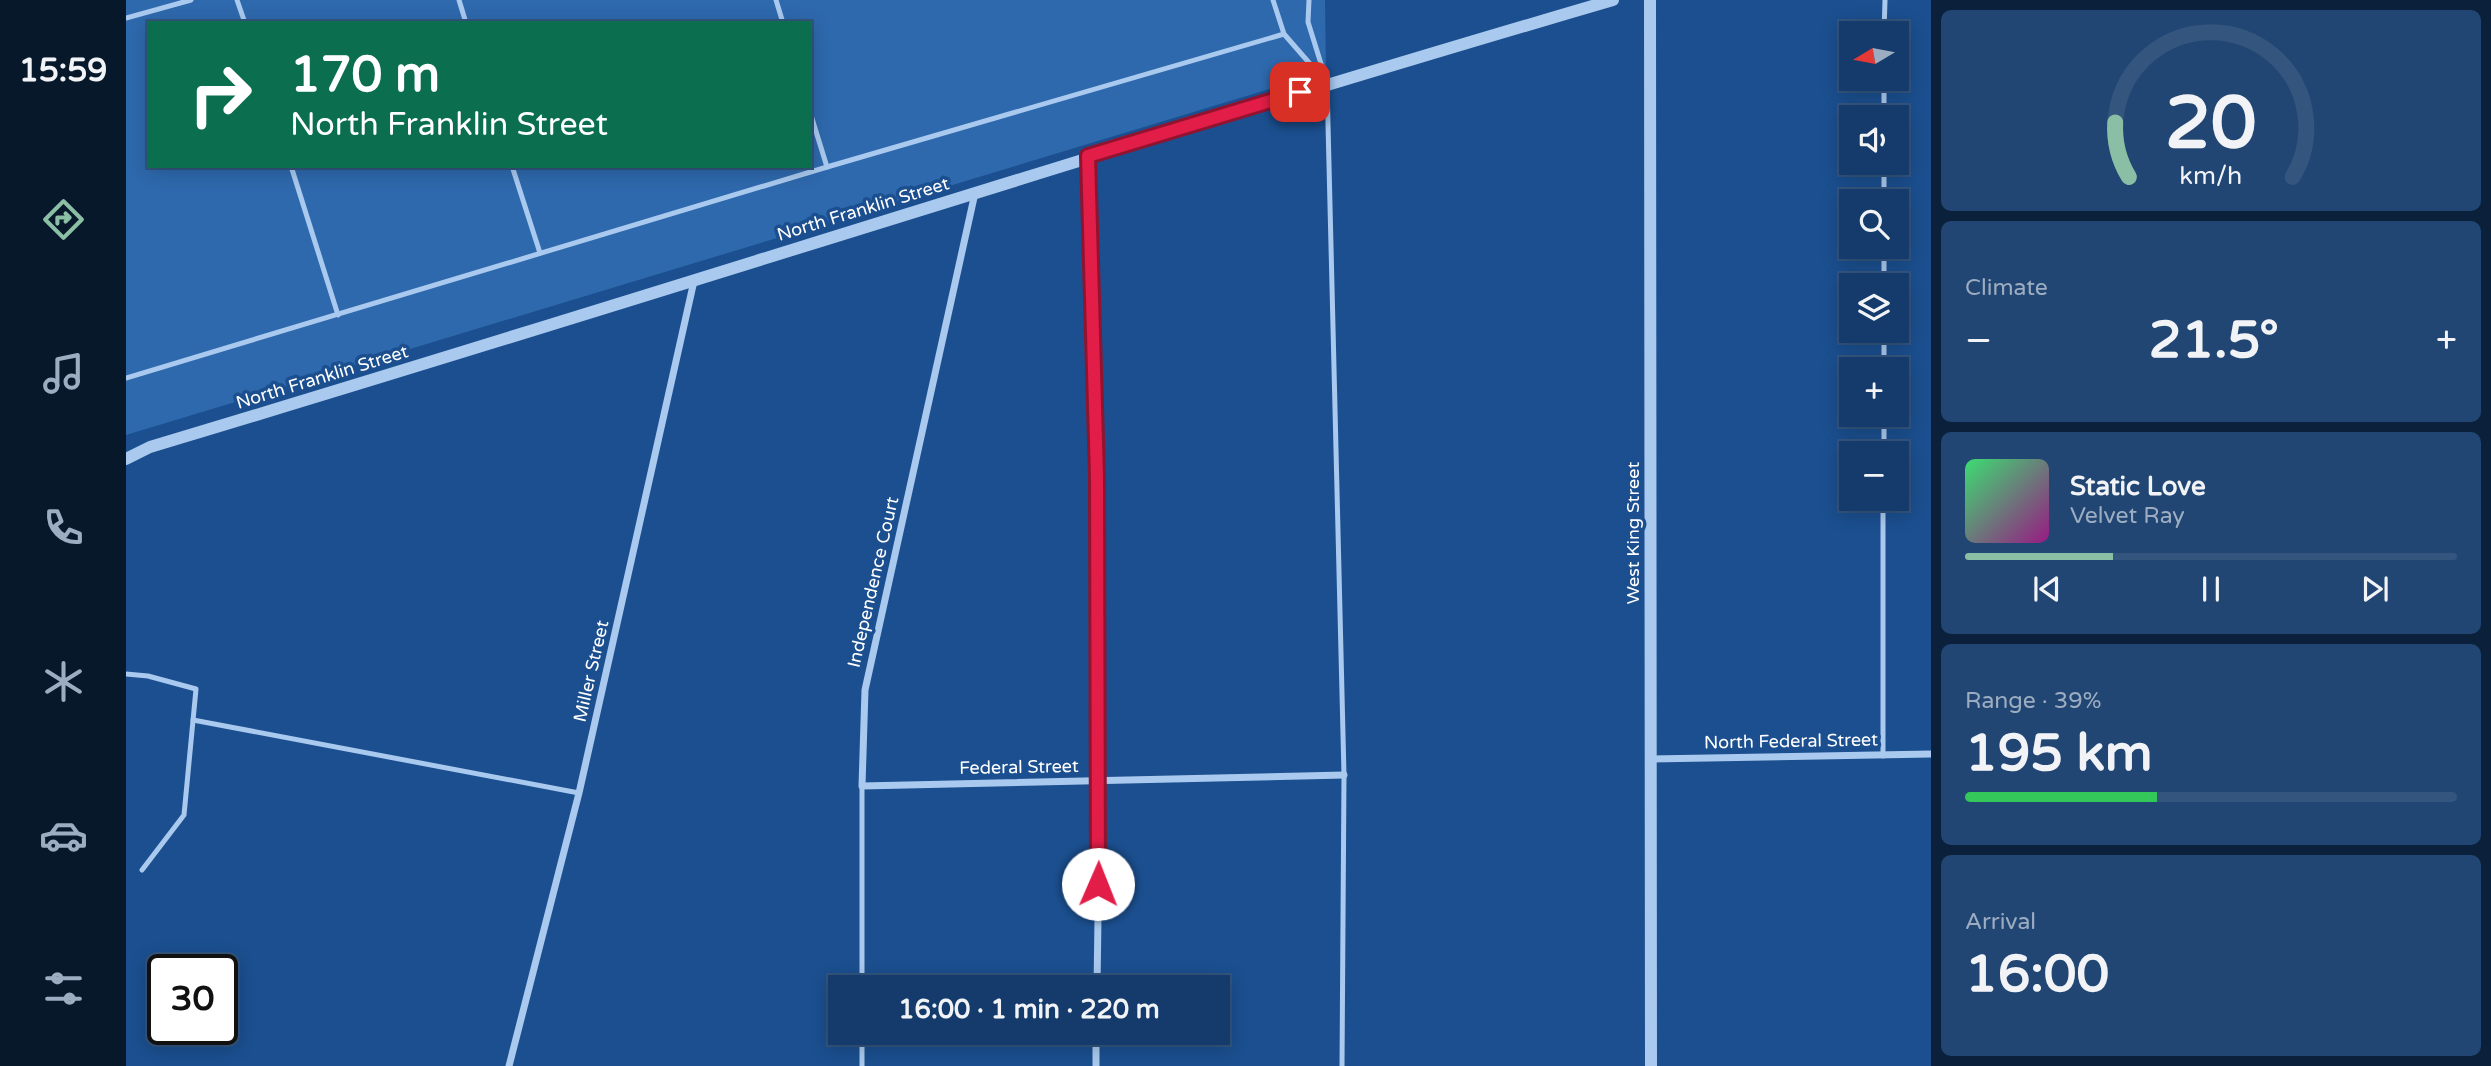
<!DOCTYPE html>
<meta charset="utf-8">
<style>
:root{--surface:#143b6b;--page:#214673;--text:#f1f3f6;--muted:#9dadc1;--line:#33557e;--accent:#8abfa5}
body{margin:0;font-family:"Varela Round",sans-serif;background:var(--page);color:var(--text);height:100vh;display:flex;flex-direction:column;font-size:26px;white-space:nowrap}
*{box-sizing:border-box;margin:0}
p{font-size:23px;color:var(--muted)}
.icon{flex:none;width:38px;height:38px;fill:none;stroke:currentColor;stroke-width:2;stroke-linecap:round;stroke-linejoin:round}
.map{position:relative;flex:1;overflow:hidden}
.details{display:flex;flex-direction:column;gap:10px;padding:10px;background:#0b203b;width:560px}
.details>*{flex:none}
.hud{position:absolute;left:21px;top:21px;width:665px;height:147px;border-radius:0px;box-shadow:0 4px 18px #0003,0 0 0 2px var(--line);background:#0b6e4f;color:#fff;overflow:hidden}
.needle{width:46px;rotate:260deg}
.tools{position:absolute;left:1713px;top:21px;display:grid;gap:14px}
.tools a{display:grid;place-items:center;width:70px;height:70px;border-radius:0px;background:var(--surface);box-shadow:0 4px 18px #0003,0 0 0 2px var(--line);font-size:35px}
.speed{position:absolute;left:21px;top:954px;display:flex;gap:14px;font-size:35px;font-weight:700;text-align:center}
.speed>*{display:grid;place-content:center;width:91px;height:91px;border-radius:50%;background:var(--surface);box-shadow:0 4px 18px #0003,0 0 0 2px var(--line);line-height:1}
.speed .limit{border:4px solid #111;border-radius:10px;background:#fff;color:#111}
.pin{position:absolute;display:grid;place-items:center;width:60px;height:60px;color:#fff;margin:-30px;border-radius:14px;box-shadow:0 4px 10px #0006}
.me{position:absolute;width:77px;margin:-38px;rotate:1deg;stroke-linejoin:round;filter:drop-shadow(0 0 5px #0008)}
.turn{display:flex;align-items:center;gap:24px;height:147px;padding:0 28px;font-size:32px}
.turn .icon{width:91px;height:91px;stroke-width:2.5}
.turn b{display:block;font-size:49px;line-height:60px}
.big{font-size:52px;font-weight:800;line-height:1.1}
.details .tile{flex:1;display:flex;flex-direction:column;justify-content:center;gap:10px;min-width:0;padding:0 24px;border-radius:10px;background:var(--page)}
.details .dial{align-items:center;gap:0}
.dial svg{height:182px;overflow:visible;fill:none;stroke:var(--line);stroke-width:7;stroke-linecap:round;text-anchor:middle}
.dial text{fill:var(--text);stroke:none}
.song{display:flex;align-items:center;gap:21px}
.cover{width:84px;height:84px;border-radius:10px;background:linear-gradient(135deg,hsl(140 70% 55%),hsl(310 70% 35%))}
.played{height:7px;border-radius:4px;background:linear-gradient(90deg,var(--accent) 30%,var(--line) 30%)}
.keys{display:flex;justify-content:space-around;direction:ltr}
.heat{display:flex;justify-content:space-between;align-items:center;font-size:38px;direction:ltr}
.charge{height:10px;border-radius:5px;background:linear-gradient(90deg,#34c759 39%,var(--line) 0)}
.trip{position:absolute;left:702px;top:975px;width:402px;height:70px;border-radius:0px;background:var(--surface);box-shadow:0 4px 18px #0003,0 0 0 2px var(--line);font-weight:800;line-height:70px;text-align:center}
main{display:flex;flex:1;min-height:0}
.tab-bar{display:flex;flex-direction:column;width:126px;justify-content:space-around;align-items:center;background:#08182b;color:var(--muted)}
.tab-bar .icon{width:49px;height:49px}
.tab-bar .on{color:var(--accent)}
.tab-bar b{font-size:32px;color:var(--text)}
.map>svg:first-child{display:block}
.green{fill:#2e69ad;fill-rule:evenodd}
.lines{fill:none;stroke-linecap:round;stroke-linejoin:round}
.service{stroke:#a9c9ee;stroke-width:5}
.minor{stroke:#a9c9ee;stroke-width:7}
.tertiary{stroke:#a9c9ee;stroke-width:12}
.route-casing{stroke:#92132f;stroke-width:18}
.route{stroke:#e11d48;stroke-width:12}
.labels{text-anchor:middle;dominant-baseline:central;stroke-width:7;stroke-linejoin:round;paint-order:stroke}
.street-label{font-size:18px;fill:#fff;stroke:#1b4f8f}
</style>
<main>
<nav class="tab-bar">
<b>15:59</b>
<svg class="icon on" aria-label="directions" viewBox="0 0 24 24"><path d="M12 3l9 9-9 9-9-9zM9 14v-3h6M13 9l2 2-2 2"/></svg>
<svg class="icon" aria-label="music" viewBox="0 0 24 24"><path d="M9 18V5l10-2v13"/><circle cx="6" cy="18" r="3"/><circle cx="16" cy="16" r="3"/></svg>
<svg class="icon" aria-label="phone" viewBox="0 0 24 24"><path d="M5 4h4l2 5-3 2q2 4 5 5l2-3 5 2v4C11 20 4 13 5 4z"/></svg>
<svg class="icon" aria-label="climate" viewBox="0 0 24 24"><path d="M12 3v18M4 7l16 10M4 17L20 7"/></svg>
<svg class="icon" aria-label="car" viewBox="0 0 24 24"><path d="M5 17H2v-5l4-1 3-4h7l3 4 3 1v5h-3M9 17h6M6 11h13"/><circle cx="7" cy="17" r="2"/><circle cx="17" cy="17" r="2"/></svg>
<svg class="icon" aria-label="filters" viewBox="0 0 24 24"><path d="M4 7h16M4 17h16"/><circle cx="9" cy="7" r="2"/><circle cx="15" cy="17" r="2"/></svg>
</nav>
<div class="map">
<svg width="1805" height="1066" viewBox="0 0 1805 1066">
<rect width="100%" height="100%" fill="#1b4f8f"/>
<!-- green -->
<path class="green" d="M0 0H1199L1200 72 0 435ZM23 23H684V166H23Z"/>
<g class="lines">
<!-- service -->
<g class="service">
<path d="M111 0 119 23"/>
<path d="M333 0 340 23"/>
<path d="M650 0 657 23"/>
<path d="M1147 0 1158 34 1199 81"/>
<path d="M1183 0 1182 22 1201 83 1218 775 1216 1066"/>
<path d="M0 18 65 0"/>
<path d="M1758 33 1759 0"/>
<path d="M684 112 701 167"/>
<path d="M1758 117V79"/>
<path d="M165 166 212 315"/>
<path d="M386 166 414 253"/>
<path d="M1758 201V163"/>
<path d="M1758 285V247"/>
<path d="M1758 369V331"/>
<path d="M0 378 701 167 1158 34"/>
<path d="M1758 453V415"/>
<path d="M0 674 22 676 70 689 58 815 16 870"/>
<path d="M67 720 453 793"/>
<path d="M1757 756V499"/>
<path d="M736 987V786"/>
<path d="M736 1066V1032"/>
</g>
<!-- minor -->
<g class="minor">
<path d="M963 157 974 780 971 987"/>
<path d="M849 193 739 690 736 786 1218 775"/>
<path d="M1525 759 1805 754"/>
<path d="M383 1066 453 793 568 281"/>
<path d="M970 1066V1032"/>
</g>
<!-- tertiary -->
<g class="tertiary">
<path d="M1524 0 1525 1066"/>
<path d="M0 459 24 447C512 301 997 143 1487 0"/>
</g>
</g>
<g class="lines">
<!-- route casing -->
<g class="route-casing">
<path id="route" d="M972 884 971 477 962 156 1174 92"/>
</g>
<!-- route -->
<use href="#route" class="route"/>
</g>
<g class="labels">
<!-- street labels -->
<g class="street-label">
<text transform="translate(737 209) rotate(-17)">North Franklin Street</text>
<text transform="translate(196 377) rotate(-17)">North Franklin Street</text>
<text transform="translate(1507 533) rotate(-90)">West King Street</text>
<text transform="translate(747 582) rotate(-77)">Independence Court</text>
<text transform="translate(465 671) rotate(-77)">Miller Street</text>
<text transform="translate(1665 741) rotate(-1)">North Federal Street</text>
<text transform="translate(893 767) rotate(-1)">Federal Street</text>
</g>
</g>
</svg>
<div class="tools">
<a><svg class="needle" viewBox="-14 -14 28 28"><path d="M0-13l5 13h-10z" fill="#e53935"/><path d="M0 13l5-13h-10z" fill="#9dadc1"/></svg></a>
<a><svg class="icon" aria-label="sound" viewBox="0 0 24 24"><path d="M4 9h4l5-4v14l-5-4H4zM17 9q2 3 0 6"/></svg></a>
<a><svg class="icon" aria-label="search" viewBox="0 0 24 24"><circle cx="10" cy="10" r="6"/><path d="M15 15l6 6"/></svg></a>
<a><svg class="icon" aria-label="layers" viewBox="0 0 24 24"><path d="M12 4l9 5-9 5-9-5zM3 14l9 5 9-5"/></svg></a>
<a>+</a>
<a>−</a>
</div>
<div class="speed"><div class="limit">30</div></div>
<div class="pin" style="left:1174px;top:92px;background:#d93025"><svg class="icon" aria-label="arrive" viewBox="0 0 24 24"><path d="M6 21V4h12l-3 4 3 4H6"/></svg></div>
<svg class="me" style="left:972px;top:884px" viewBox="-20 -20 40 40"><circle r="19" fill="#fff"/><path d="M0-13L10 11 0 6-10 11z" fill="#e11d48"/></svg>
<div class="trip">16:00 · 1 min · 220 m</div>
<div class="hud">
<div class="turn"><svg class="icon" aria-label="right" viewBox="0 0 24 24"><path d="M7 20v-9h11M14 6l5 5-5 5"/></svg><div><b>170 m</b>North Franklin Street</div></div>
</div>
</div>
<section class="details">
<div class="tile dial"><svg viewBox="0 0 100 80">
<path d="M14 69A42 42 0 1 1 86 69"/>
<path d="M14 69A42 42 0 0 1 8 45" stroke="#8abfa5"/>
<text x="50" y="56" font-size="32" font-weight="700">20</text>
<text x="50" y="72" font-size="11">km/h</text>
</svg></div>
<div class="tile"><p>Climate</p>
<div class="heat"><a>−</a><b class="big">21.5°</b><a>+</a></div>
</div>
<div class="tile">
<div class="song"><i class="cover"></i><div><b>Static Love</b><p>Velvet Ray</p></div></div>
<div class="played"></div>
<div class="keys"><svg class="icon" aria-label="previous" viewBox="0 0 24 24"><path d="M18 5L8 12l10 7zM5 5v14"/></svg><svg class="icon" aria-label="pause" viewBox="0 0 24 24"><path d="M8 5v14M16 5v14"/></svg><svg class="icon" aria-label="next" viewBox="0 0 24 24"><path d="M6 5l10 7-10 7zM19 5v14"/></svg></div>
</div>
<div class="tile"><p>Range · 39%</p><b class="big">195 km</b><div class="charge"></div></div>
<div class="tile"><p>Arrival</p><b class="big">16:00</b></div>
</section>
</main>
